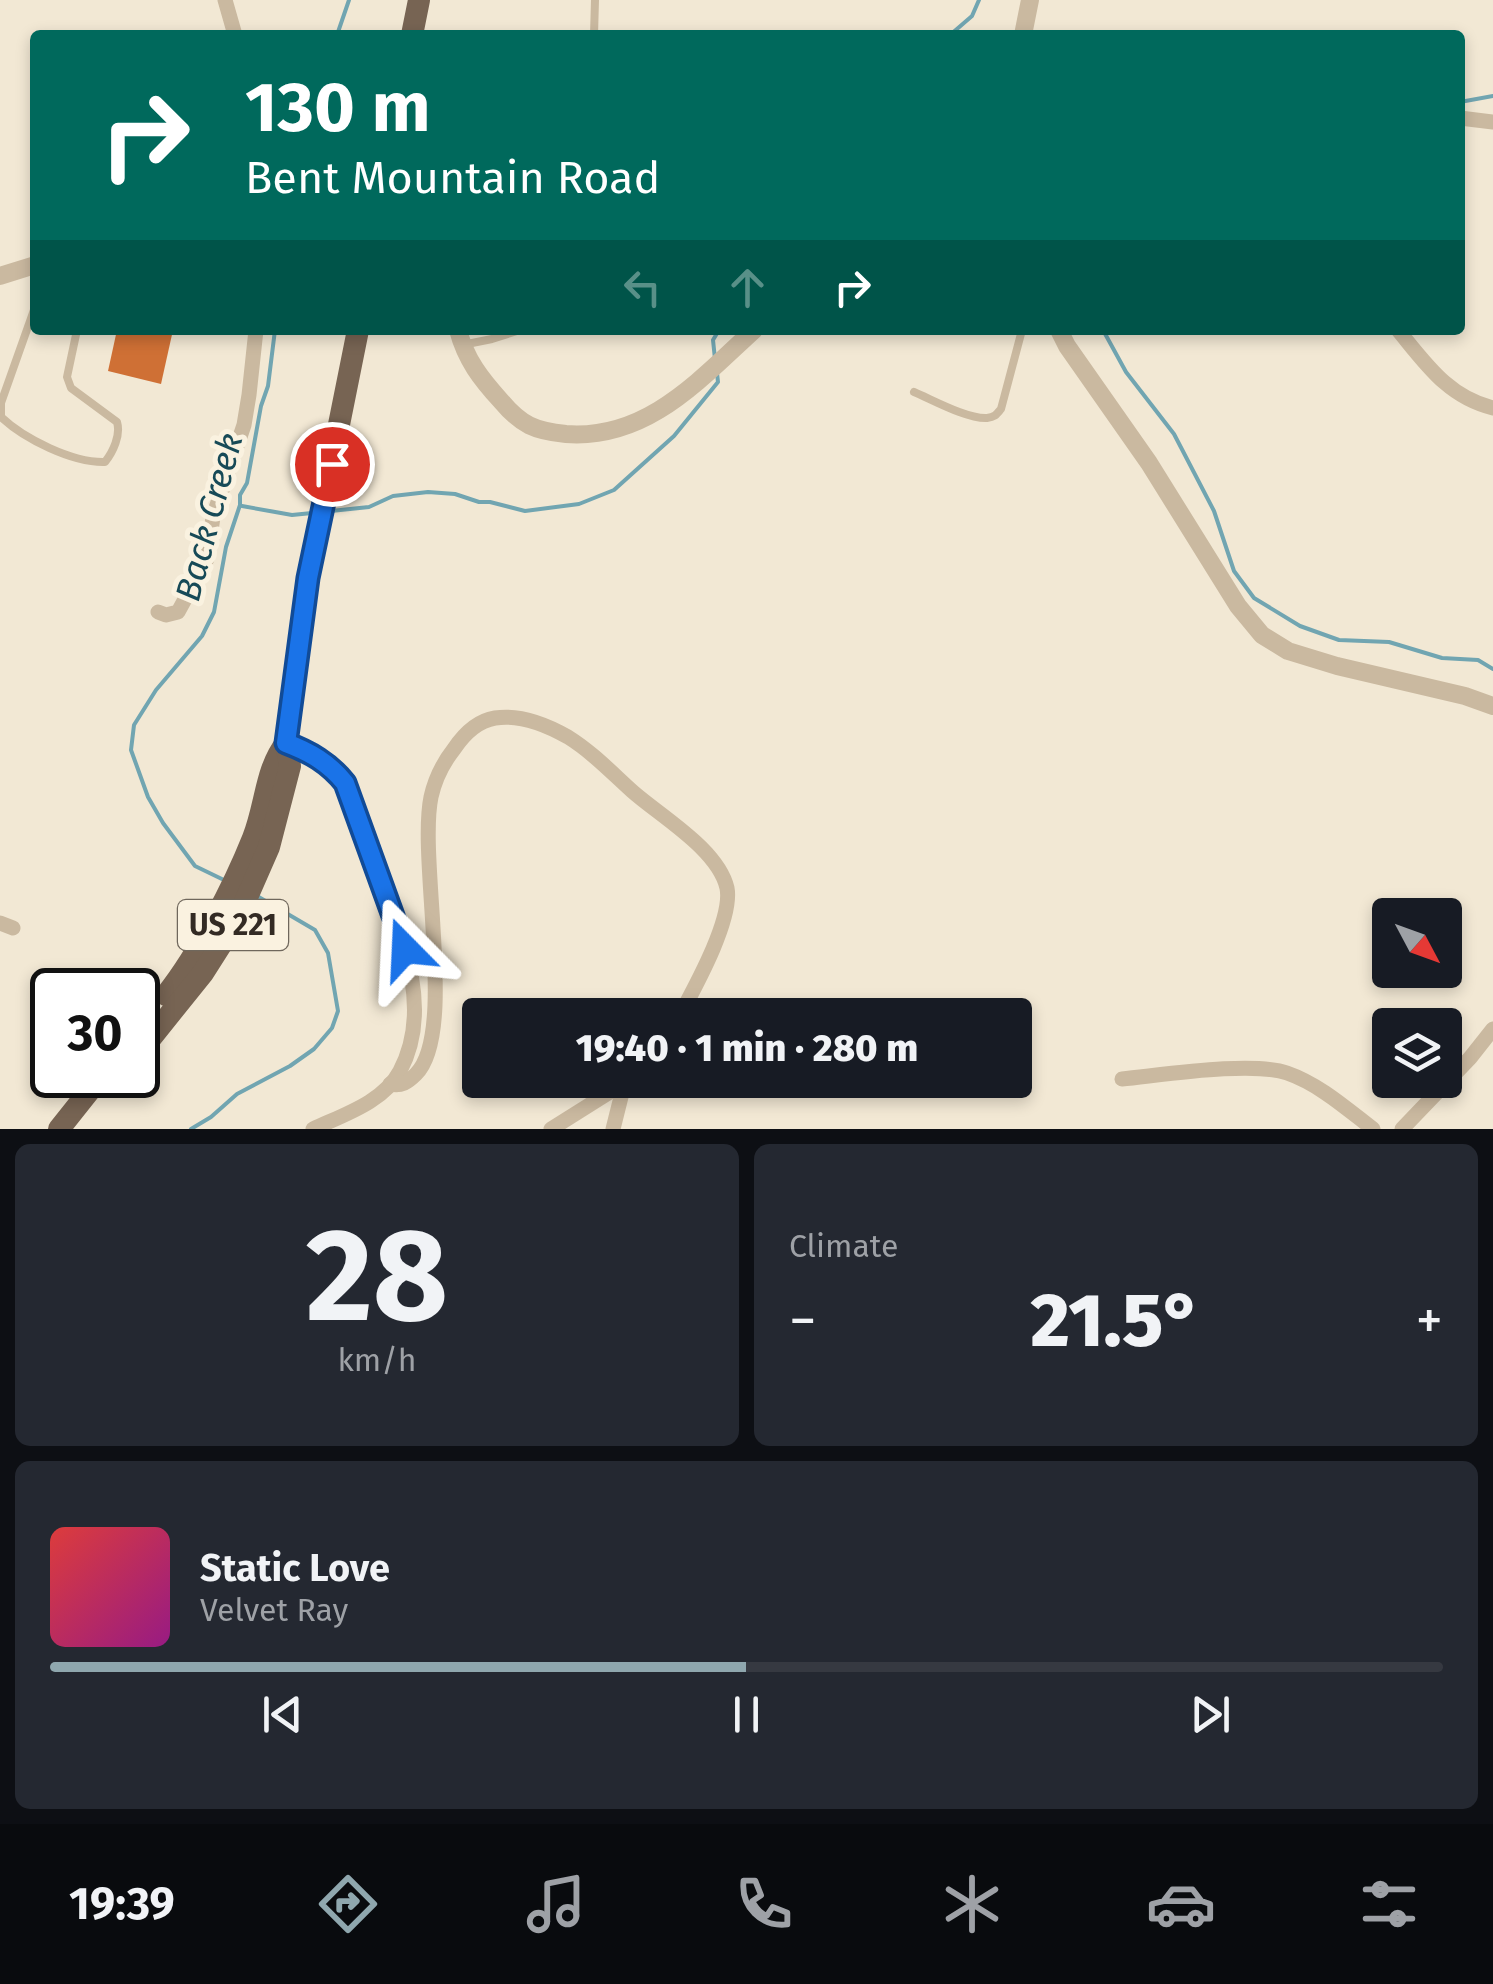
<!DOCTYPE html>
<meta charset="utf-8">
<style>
:root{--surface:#171b24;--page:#242831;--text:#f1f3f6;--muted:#9ea1a6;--line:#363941;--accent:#8fa7ae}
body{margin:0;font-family:"Fira Sans",sans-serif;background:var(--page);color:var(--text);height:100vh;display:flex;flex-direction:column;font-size:38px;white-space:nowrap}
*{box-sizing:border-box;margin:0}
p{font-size:32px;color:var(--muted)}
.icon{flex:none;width:55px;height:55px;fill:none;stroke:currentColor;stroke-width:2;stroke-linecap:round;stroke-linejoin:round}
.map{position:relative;height:1129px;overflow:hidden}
.details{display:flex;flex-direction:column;gap:15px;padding:15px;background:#0d0f14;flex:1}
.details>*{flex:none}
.guide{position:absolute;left:30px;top:30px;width:1435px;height:305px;border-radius:10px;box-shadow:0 5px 15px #0003;background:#00695c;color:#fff;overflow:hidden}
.needle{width:65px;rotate:131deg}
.controls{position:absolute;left:1372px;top:898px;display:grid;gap:20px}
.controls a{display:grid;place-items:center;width:90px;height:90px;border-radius:10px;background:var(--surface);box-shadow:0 5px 15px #0003;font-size:50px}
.speed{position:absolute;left:30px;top:968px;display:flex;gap:20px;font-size:50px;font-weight:700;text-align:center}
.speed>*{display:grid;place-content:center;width:130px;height:130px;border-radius:50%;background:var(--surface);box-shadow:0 5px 15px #0003;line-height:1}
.speed .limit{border:5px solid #111;border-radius:15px;background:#fff;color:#111}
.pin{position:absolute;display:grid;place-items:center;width:85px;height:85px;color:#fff;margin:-42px;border:5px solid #fff;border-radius:50%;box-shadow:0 2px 10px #0007}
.me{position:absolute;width:110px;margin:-55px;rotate:339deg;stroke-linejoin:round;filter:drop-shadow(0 0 8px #0008)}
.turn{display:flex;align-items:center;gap:35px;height:210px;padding:0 50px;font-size:45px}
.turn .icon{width:130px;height:130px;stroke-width:2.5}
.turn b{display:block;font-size:70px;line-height:85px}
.lanes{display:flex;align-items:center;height:95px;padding:0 50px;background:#0003;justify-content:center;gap:50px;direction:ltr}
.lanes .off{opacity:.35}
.big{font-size:75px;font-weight:800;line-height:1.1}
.details .tile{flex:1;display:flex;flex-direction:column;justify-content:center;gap:15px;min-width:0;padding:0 35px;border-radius:15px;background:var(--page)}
.details .dial{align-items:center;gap:0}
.dial b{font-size:130px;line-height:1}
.song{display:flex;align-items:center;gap:30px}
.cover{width:120px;height:120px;border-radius:15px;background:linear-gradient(135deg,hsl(0 70% 55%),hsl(310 70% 35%))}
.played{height:10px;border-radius:5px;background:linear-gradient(90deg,var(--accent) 50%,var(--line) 50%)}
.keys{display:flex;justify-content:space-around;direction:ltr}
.heat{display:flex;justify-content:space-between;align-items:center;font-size:55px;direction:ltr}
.details .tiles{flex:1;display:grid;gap:15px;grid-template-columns:1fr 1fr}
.tile:last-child{grid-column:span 2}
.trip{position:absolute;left:462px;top:998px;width:570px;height:100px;border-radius:10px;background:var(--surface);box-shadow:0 5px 15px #0003;font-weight:800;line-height:100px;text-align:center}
.tab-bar{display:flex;height:160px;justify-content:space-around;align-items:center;background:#090b0e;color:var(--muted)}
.tab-bar .icon{width:70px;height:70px}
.tab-bar .selected{color:var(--accent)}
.tab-bar b{font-size:45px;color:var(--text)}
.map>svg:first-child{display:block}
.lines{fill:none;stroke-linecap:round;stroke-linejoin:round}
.stream{stroke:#71a5b1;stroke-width:4}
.building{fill:#cf7035}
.service{stroke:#cab9a0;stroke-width:8}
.minor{stroke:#cab9a0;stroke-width:15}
.tertiary{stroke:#cab9a0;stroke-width:18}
.primary{stroke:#776453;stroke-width:22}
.route-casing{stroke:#114b97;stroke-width:25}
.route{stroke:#1a73e8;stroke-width:18}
.labels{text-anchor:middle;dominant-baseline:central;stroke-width:10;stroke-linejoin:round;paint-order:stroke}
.shield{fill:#faf2e0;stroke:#6f675c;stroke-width:2.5}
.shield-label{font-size:30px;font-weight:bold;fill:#332b24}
.water-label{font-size:35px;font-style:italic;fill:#174a57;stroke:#faf2e0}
</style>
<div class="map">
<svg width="1493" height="1129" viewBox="0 0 1493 1129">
<rect width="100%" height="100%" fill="#f2e8d4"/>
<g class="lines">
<!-- stream -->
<g class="stream">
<path d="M337 35 349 0"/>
<path d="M950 35 972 16 979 0"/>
<path d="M1460 102 1493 96"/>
<path d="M1103 330 1126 372 1174 434 1214 511 1234 571 1254 598 1300 626 1339 640 1389 642 1442 658 1478 660 1493 669"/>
<path d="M715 359 713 340 719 330"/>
<path d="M242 506 292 515 312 513"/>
<path d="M331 511 369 507 393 496 428 492 455 494 479 502H490L525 511 579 504 614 490 674 436 718 382 717 373"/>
<path d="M226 881 195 866 163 823 148 797 131 750 134 725 156 690 202 636 214 612 226 547 240 505V495L247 483 261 406 268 386 275 330"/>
<path d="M191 1129 211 1117 237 1094 290 1066 314 1049 332 1028 338 1011 328 953 315 930 257 896"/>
</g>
</g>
<!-- building -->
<path class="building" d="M117 330H173L161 384 108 371Z"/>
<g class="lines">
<!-- service -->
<g class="service">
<path d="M594 35 595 0"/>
<path d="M35 307 1 403V417C24 439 73 463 105 462 113 452 121 435 117 422L71 388 67 377 77 330"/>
<path d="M462 345 492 339 520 330"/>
<path d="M914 392C933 400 967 419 987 418 995 417 996 415 1001 409L1022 330"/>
</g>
<!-- minor -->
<g class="minor">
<path d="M225 0 235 35"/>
<path d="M1460 118 1493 122"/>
<path d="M1398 330C1426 364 1448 397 1493 408"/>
<path d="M158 612 166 615 178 612 207 559 213 517 244 425 249 395 256 330"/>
<path d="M286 743C307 751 329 760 343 780 355 797 358 824 366 844 390 914 439 997 400 1071 384 1102 343 1115 313 1129"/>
<path d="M0 923 13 928"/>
<path d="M1122 1079C1163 1075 1251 1061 1287 1073 1319 1084 1347 1109 1373 1129"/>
<path d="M390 1084C401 1087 408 1082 416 1074 457 1033 418 860 431 797 435 779 443 763 454 749 464 734 477 721 495 718 520 714 547 725 568 737 592 752 611 772 632 791 660 816 718 849 727 888 733 919 695 987 680 1015"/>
<path d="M551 1129 629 1080"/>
<path d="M613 1129 622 1093 629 1080"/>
<path d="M1402 1129 1470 1058 1493 1029"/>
</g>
<!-- tertiary -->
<g class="tertiary">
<path d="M1023 35 1030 0"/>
<path d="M0 276 35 265"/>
<path d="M458 330C466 360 481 379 501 401 521 425 535 431 566 434 647 440 699 380 754 330"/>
<path d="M1059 330 1067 346 1149 463 1238 606 1262 635 1288 651 1337 666 1465 696 1493 706"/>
</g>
<!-- primary -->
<g class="primary">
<path d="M412 35 419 0"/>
<path d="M166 995C199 953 233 888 253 838 266 806 265 770 286 743"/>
<path d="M138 1054 203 973 238 918 269 847 290 766 286 743 308 579 358 330"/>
<path d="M59 1129 102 1075"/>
</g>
</g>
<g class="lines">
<!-- route casing -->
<g class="route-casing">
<path id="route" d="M332 464 308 578 286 743C310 752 329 763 345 783L405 949"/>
</g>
<!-- route -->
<use href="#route" class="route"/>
</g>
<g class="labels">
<!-- shield labels -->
<rect class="shield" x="178" y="900" width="110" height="50" rx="8"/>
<g class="shield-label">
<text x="233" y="925">US 221</text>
</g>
<!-- water labels -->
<g class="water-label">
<text transform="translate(209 517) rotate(-75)">Back Creek</text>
</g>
</g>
</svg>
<div class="controls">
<a><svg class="needle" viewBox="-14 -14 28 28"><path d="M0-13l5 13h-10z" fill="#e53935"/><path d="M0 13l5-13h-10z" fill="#9ea1a6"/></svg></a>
<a><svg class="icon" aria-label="layers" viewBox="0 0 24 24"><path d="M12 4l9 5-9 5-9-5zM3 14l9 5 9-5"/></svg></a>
</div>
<div class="speed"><div class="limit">30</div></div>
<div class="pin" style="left:332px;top:464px;background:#d93025"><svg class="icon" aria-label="arrive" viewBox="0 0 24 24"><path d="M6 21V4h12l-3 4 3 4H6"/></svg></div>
<svg class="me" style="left:405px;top:949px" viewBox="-20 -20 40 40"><path d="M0-17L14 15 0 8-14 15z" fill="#1a73e8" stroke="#fff" stroke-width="4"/></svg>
<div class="trip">19:40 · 1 min · 280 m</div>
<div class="guide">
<div class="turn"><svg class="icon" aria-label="right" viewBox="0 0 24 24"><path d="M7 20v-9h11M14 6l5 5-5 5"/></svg><div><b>130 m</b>Bent Mountain Road</div></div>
<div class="lanes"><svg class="icon off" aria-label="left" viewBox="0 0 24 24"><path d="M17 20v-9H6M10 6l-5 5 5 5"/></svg><svg class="icon off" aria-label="ahead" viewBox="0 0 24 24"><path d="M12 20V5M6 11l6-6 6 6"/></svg><svg class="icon" aria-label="right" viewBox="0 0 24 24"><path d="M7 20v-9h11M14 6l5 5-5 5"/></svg></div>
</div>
</div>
<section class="details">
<div class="tiles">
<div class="tile dial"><b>28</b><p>km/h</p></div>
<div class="tile"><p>Climate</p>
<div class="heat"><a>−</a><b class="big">21.5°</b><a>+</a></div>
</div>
<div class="tile">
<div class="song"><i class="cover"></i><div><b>Static Love</b><p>Velvet Ray</p></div></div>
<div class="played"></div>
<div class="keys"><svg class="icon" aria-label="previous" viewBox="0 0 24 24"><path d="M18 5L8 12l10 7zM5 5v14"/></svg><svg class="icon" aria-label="pause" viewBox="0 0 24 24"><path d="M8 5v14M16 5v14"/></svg><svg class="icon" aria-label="next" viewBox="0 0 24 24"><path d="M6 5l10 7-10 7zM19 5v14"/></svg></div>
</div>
</div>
</section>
<nav class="tab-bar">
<b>19:39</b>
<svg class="icon selected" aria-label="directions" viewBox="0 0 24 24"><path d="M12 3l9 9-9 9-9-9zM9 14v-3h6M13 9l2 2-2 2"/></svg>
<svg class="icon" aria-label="music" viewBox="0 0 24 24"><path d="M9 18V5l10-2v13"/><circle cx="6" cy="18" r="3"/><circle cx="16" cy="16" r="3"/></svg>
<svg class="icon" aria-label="phone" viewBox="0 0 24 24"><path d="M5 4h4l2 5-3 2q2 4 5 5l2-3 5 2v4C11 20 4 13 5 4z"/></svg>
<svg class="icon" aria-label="climate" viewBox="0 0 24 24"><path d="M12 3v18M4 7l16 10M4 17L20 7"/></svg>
<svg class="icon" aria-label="car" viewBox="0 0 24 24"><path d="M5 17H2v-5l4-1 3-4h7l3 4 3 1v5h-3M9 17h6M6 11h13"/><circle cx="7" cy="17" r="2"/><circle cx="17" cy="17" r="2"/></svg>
<svg class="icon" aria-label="filters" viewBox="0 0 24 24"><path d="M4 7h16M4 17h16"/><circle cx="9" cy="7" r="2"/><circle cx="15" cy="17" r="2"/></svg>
</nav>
